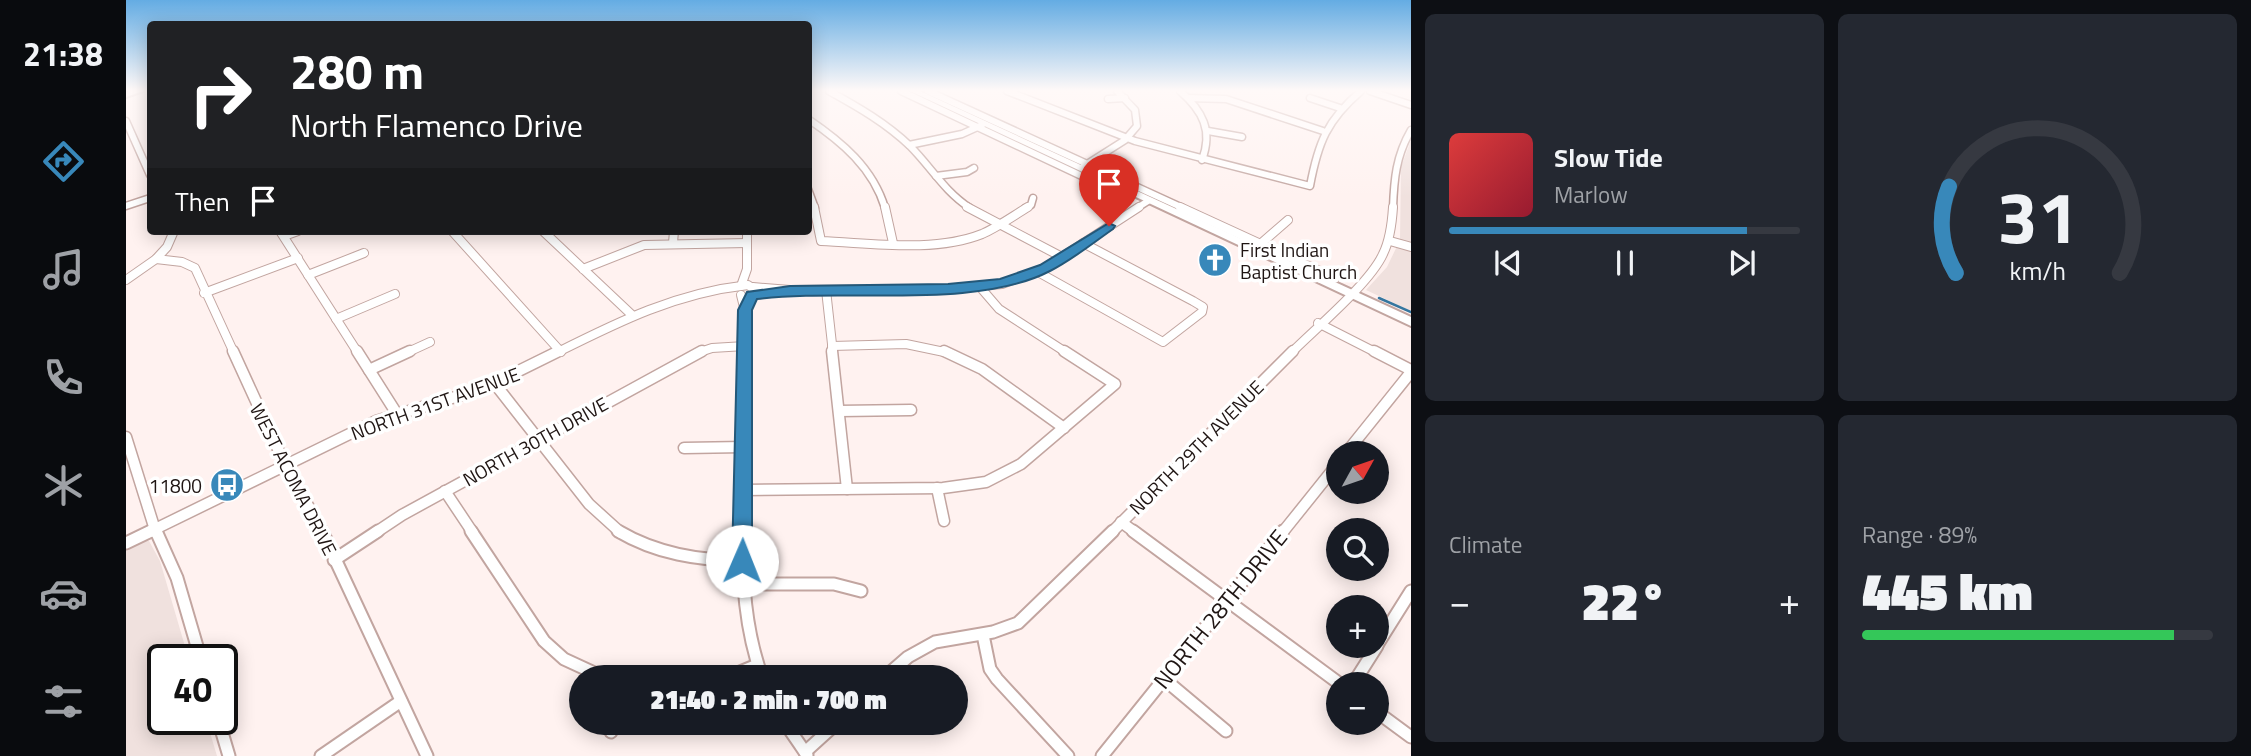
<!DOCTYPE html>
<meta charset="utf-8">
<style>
:root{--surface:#171b24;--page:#242831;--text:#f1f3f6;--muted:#9ea1a6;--line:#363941;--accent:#3888ba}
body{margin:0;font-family:"Titillium Web",sans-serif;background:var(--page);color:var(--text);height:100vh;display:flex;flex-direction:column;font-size:26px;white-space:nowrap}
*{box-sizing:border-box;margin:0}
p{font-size:23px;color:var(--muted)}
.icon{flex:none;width:38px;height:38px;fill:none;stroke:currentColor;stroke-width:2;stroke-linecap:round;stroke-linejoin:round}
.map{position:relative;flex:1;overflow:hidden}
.side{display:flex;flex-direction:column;gap:14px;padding:14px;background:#0d0f14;width:840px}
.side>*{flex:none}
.hud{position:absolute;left:21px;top:21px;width:665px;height:214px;border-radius:7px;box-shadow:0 4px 18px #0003;background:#202124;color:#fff;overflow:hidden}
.needle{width:46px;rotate:50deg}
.controls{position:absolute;left:1200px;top:441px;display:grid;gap:14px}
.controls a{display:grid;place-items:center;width:63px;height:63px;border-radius:50%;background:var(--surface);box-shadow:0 4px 18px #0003;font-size:35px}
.speed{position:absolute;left:21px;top:644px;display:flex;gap:14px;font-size:35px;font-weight:700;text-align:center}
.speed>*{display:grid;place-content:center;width:91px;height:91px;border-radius:50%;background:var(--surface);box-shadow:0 4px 18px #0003;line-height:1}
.speed .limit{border:4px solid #111;border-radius:10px;background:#fff;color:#111}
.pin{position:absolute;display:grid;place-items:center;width:60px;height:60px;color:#fff;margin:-72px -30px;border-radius:50% 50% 50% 0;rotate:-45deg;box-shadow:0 0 7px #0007}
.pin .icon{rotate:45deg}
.me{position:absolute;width:77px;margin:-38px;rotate:1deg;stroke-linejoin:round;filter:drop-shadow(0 0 5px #0008)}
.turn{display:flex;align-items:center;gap:24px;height:147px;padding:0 28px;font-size:32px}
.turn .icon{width:91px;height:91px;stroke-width:2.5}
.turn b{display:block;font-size:49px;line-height:60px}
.then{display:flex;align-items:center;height:66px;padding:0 28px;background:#0003;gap:14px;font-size:26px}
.big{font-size:52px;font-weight:800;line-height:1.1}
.side .card{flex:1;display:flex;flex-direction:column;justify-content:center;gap:10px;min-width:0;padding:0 24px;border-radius:10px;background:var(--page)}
.side .dial{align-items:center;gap:0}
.dial svg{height:182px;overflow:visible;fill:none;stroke:var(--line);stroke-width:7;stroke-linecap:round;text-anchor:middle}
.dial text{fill:var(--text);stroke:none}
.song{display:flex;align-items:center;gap:21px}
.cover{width:84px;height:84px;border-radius:10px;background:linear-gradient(135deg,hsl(0 70% 55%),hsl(350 70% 35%))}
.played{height:7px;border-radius:4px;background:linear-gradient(90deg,var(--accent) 85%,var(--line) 85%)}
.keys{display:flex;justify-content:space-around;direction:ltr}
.heat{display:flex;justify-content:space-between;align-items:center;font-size:38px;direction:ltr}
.charge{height:10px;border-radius:5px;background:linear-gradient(90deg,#34c759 89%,var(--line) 0)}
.side .tiles{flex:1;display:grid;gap:14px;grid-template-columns:repeat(2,1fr)}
.trip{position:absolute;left:443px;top:665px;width:399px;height:70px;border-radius:35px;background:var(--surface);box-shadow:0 4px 18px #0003;font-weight:800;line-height:70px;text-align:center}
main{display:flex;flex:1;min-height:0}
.tabs{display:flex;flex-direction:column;width:126px;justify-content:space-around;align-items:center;background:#090b0e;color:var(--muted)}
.tabs .icon{width:49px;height:49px}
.tabs .current{color:var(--accent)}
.tabs b{font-size:32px;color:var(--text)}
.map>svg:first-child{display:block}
.built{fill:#f0e1de}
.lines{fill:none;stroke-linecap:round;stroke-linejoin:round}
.stream{stroke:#35769f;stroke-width:2.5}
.minor-far3-casing{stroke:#c2a5a0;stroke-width:9}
.minor-far2-casing{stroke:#c2a5a0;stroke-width:10}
.minor-far1-casing{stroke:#c2a5a0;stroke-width:13}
.minor-casing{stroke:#c2a5a0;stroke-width:15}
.major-casing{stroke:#c2a5a0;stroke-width:4}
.minor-far3{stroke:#fff;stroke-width:6}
.minor-far2{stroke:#fff;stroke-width:8}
.minor-far1{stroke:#fff;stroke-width:10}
.minor{stroke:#fff;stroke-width:11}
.major{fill:#fff;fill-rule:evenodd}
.route{fill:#3888ba;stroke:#245879;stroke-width:2}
.labels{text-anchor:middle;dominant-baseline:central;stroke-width:7;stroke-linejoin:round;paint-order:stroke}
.poi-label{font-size:19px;fill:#1f1513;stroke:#fff;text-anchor:start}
.street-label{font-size:19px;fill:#1f1513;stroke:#fff}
.near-street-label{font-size:23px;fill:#1f1513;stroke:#fff}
</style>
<main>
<nav class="tabs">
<b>21:38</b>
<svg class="icon current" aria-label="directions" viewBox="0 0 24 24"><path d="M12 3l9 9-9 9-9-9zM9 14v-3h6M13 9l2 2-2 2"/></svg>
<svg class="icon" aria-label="music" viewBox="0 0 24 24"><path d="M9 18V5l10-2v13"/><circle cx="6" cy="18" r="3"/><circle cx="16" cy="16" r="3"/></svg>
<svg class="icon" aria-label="phone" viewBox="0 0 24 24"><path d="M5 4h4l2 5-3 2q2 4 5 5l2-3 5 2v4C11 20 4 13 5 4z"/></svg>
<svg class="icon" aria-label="climate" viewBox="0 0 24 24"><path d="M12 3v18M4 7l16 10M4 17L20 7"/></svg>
<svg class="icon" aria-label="car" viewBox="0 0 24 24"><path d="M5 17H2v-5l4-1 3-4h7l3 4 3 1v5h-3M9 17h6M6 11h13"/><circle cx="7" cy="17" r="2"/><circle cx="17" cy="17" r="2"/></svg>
<svg class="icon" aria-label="filters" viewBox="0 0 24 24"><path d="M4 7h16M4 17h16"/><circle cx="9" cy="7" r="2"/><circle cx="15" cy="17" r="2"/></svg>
</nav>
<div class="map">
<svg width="1285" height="756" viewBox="0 0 1285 756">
<rect width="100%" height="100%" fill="#fff2f0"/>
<!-- built -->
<g class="built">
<path d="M1285 140V311L1240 290 1261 267 1274 240 1275 167Z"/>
<path d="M20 541H23L34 561 63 660H37V719H80L91 756H0V549Z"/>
</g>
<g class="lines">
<!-- stream -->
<path class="stream" d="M1253 298 1285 312"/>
<!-- minor-far3 casing -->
<g class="minor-far3-casing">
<g id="minor-far3">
<path d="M703 91C732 107 760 123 784 146 805 167 818 191 844 208"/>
<path d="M775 91 981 188 988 185"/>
<path d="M802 91 1057 208"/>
<path d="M881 91 1009 141 1184 186C1192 143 1201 120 1235 91"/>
<path d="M1054 91C1077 111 1087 131 1076 160"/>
<path d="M1244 91 1285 105"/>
<path d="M1062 98 1100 99 1197 131"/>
<path d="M1184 98 1214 108"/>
<path d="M982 99 999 98"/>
<path d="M682 119C716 142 747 168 759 208"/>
<path d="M0 121 24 175"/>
<path d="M1082 131 1116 137"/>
<path d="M783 145 836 134 856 125"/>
<path d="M958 166 999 140 1011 126 1009 110 991 91"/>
<path d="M810 176 841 172 848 168"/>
<path d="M682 189 689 208"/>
<path d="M0 206 24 198"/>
<path d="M899 208 905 205 907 198"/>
<path d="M1011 208 1022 201"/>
<path d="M1267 208C1268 179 1270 156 1285 130"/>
</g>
</g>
<!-- minor-far2 casing -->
<g class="minor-far2-casing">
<g id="minor-far2">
<path d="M688 207 695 241C746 243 808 253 856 234 872 227 887 216 902 207"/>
<path d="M759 207 767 243"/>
<path d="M841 207 936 257"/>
<path d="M1054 207 1209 278"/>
<path d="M48 231 41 247 30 259 56 262 69 268 108 353"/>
<path d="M154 231 232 353"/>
<path d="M326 231 435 352"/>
<path d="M417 231 507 316"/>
<path d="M158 236 172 231"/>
<path d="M1264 241 1285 247"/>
<path d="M547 243 548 231"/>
<path d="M1132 246 1162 220"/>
<path d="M457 269 518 245 621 243"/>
<path d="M912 272 1037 342 1076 312 1077 307 1067 301 957 243"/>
<path d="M182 275 238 253"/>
<path d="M0 280 30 259"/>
<path d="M615 286 621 269V231"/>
<path d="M627 287 664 290 822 289 876 284 919 268 1013 207"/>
<path d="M854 287 873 309 941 353"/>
<path d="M700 290 707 353"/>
<path d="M78 293 172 258"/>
<path d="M615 295 619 311V353"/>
<path d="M210 319 269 294"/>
<path d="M1192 323 1251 353"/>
<path d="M706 346 780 344 823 353"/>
<path d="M280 353 304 342"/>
<path d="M430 353C494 321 550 293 622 285L629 290 619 311"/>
<path d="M571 353 586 348 619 346"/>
<path d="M1165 353C1190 328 1244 283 1257 254 1264 240 1266 223 1267 207"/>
</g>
</g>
<!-- minor-far1 casing -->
<g class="minor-far1-casing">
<g id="minor-far1">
<path d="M107 351 156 458 197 533"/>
<path d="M231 351 271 414"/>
<path d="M706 351 721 489"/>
<path d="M818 351 856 369 938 428"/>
<path d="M1248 351 1285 370"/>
<path d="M243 370 284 351"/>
<path d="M369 384 463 504 495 533"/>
<path d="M713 411 785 410"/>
<path d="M0 437 30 533"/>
<path d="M558 448 618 447"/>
<path d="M1220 453 1285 372"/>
<path d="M811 488 818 521"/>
<path d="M617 490 817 488 860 482 895 464 989 384 938 351"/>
<path d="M319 491 347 533"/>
<path d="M995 522 1010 533"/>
<path d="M21 533 250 421 356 389 433 351"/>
<path d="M249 533 276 515 576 351"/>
<path d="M617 533 619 351"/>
<path d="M985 533 1167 351"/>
<path d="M1156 533 1213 462"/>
</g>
</g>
<!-- minor casing -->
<g class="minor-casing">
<g id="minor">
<path d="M30 531 51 578 75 660"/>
<path d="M196 531 301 756"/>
<path d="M345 531 418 641 438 659 477 677"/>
<path d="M492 531C531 554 572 560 616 561"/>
<path d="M617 531C616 581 619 629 636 677"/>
<path d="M1007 531 1214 684"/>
<path d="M0 543 25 531"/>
<path d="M208 560 252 531"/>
<path d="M616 584H708L735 591"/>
<path d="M857 635 864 669 871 679 942 756"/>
<path d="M1251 645 1285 591"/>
<path d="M602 677 631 665"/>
<path d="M759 677 782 657 809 642 867 632 892 623 987 531"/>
<path d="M1038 679 1100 731"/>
<path d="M1227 684 1251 646"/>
<path d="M1251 712 1285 737"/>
<path d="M92 719 103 756"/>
<path d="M659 723 681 755"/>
<path d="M485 732 489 723"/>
<path d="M679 752 711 723"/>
<path d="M195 756 275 701"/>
<path d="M976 756 1157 531"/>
</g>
</g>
<!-- major casing -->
<g class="major-casing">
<g id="major">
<path d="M4 91H17L0 97V93Z"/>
<path d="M784 91H794L1285 317V326Z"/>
</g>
</g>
<!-- minor-far3 -->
<use href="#minor-far3" class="minor-far3"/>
<!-- minor-far2 -->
<use href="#minor-far2" class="minor-far2"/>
<!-- minor-far1 -->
<use href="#minor-far1" class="minor-far1"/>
<!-- minor -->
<use href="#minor" class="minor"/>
<!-- major -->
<use href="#major" class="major"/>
</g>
<!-- sky -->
<linearGradient id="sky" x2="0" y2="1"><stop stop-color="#64ace3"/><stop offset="0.46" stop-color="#fff9f8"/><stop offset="1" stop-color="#fff9f8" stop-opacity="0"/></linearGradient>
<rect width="1285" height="197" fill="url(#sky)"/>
<!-- route -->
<path class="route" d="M983 223 989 226 987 229C967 243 946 260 924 271 849 310 717 288 631 299L626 310V561L623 567 616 570 609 567 606 561 612 310 621 292 664 286 822 284 874 279 914 265Z"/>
<!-- icons -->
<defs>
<g id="church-disc" transform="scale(1.75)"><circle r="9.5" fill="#3888ba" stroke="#fff"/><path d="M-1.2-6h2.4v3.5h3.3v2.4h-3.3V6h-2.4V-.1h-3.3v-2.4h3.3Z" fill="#fff"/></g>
<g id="bus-disc" transform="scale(1.75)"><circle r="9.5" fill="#3888ba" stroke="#fff"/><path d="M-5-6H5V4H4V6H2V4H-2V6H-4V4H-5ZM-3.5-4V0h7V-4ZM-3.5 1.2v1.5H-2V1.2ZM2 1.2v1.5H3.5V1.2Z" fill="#fff"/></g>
</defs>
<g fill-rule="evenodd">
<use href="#church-disc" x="1089" y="260"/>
<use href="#bus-disc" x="101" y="485"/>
</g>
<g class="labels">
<!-- poi labels -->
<g class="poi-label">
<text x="1114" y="249">First Indian<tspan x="1114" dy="22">Baptist Church</tspan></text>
<text x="76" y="485" text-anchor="end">11800</text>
</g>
<!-- street labels -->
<g class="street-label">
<text transform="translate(309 403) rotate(-20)">NORTH 31ST AVENUE</text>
<text transform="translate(409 441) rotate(-29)">NORTH 30TH DRIVE</text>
<text transform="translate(1070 447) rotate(-45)">NORTH 29TH AVENUE</text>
<text transform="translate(168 479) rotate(63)">WEST ACOMA DRIVE</text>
</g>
<!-- near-street labels -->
<g class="near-street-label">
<text transform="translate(1094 609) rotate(-51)">NORTH 28TH DRIVE</text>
</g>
</g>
</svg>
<div class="controls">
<a><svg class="needle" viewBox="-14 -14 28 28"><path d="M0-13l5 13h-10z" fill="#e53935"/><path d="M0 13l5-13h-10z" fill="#9ea1a6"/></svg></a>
<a><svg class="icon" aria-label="search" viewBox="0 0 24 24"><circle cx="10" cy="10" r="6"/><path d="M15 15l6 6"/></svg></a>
<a>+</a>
<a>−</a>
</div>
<div class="speed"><div class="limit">40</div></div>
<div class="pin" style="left:983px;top:226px;background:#d93025"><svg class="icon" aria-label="arrive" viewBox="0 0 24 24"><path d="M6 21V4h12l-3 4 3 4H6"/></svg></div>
<svg class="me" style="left:616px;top:561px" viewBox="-20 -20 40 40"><circle r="19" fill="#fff"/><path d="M0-13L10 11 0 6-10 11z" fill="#3888ba"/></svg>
<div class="trip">21:40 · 2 min · 700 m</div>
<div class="hud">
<div class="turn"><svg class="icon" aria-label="right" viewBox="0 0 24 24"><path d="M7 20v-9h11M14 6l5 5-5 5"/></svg><div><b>280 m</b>North Flamenco Drive</div></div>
<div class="then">Then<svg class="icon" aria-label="arrive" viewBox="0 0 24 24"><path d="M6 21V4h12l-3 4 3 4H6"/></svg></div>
</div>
</div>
<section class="side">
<div class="tiles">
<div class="card">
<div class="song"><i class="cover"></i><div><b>Slow Tide</b><p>Marlow</p></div></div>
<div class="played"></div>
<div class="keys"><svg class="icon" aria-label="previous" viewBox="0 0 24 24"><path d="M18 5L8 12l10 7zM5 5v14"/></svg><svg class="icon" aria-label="pause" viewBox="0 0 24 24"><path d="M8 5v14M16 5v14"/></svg><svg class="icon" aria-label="next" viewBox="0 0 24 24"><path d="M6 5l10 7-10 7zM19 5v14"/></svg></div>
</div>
<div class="card dial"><svg viewBox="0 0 100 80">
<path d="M14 69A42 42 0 1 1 86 69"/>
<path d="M14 69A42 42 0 0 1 11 31" stroke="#3888ba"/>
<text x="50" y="56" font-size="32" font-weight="700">31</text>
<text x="50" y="72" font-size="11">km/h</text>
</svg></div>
<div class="card"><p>Climate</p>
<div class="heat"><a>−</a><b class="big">22°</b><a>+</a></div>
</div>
<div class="card"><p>Range · 89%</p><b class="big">445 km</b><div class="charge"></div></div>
</div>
</section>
</main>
